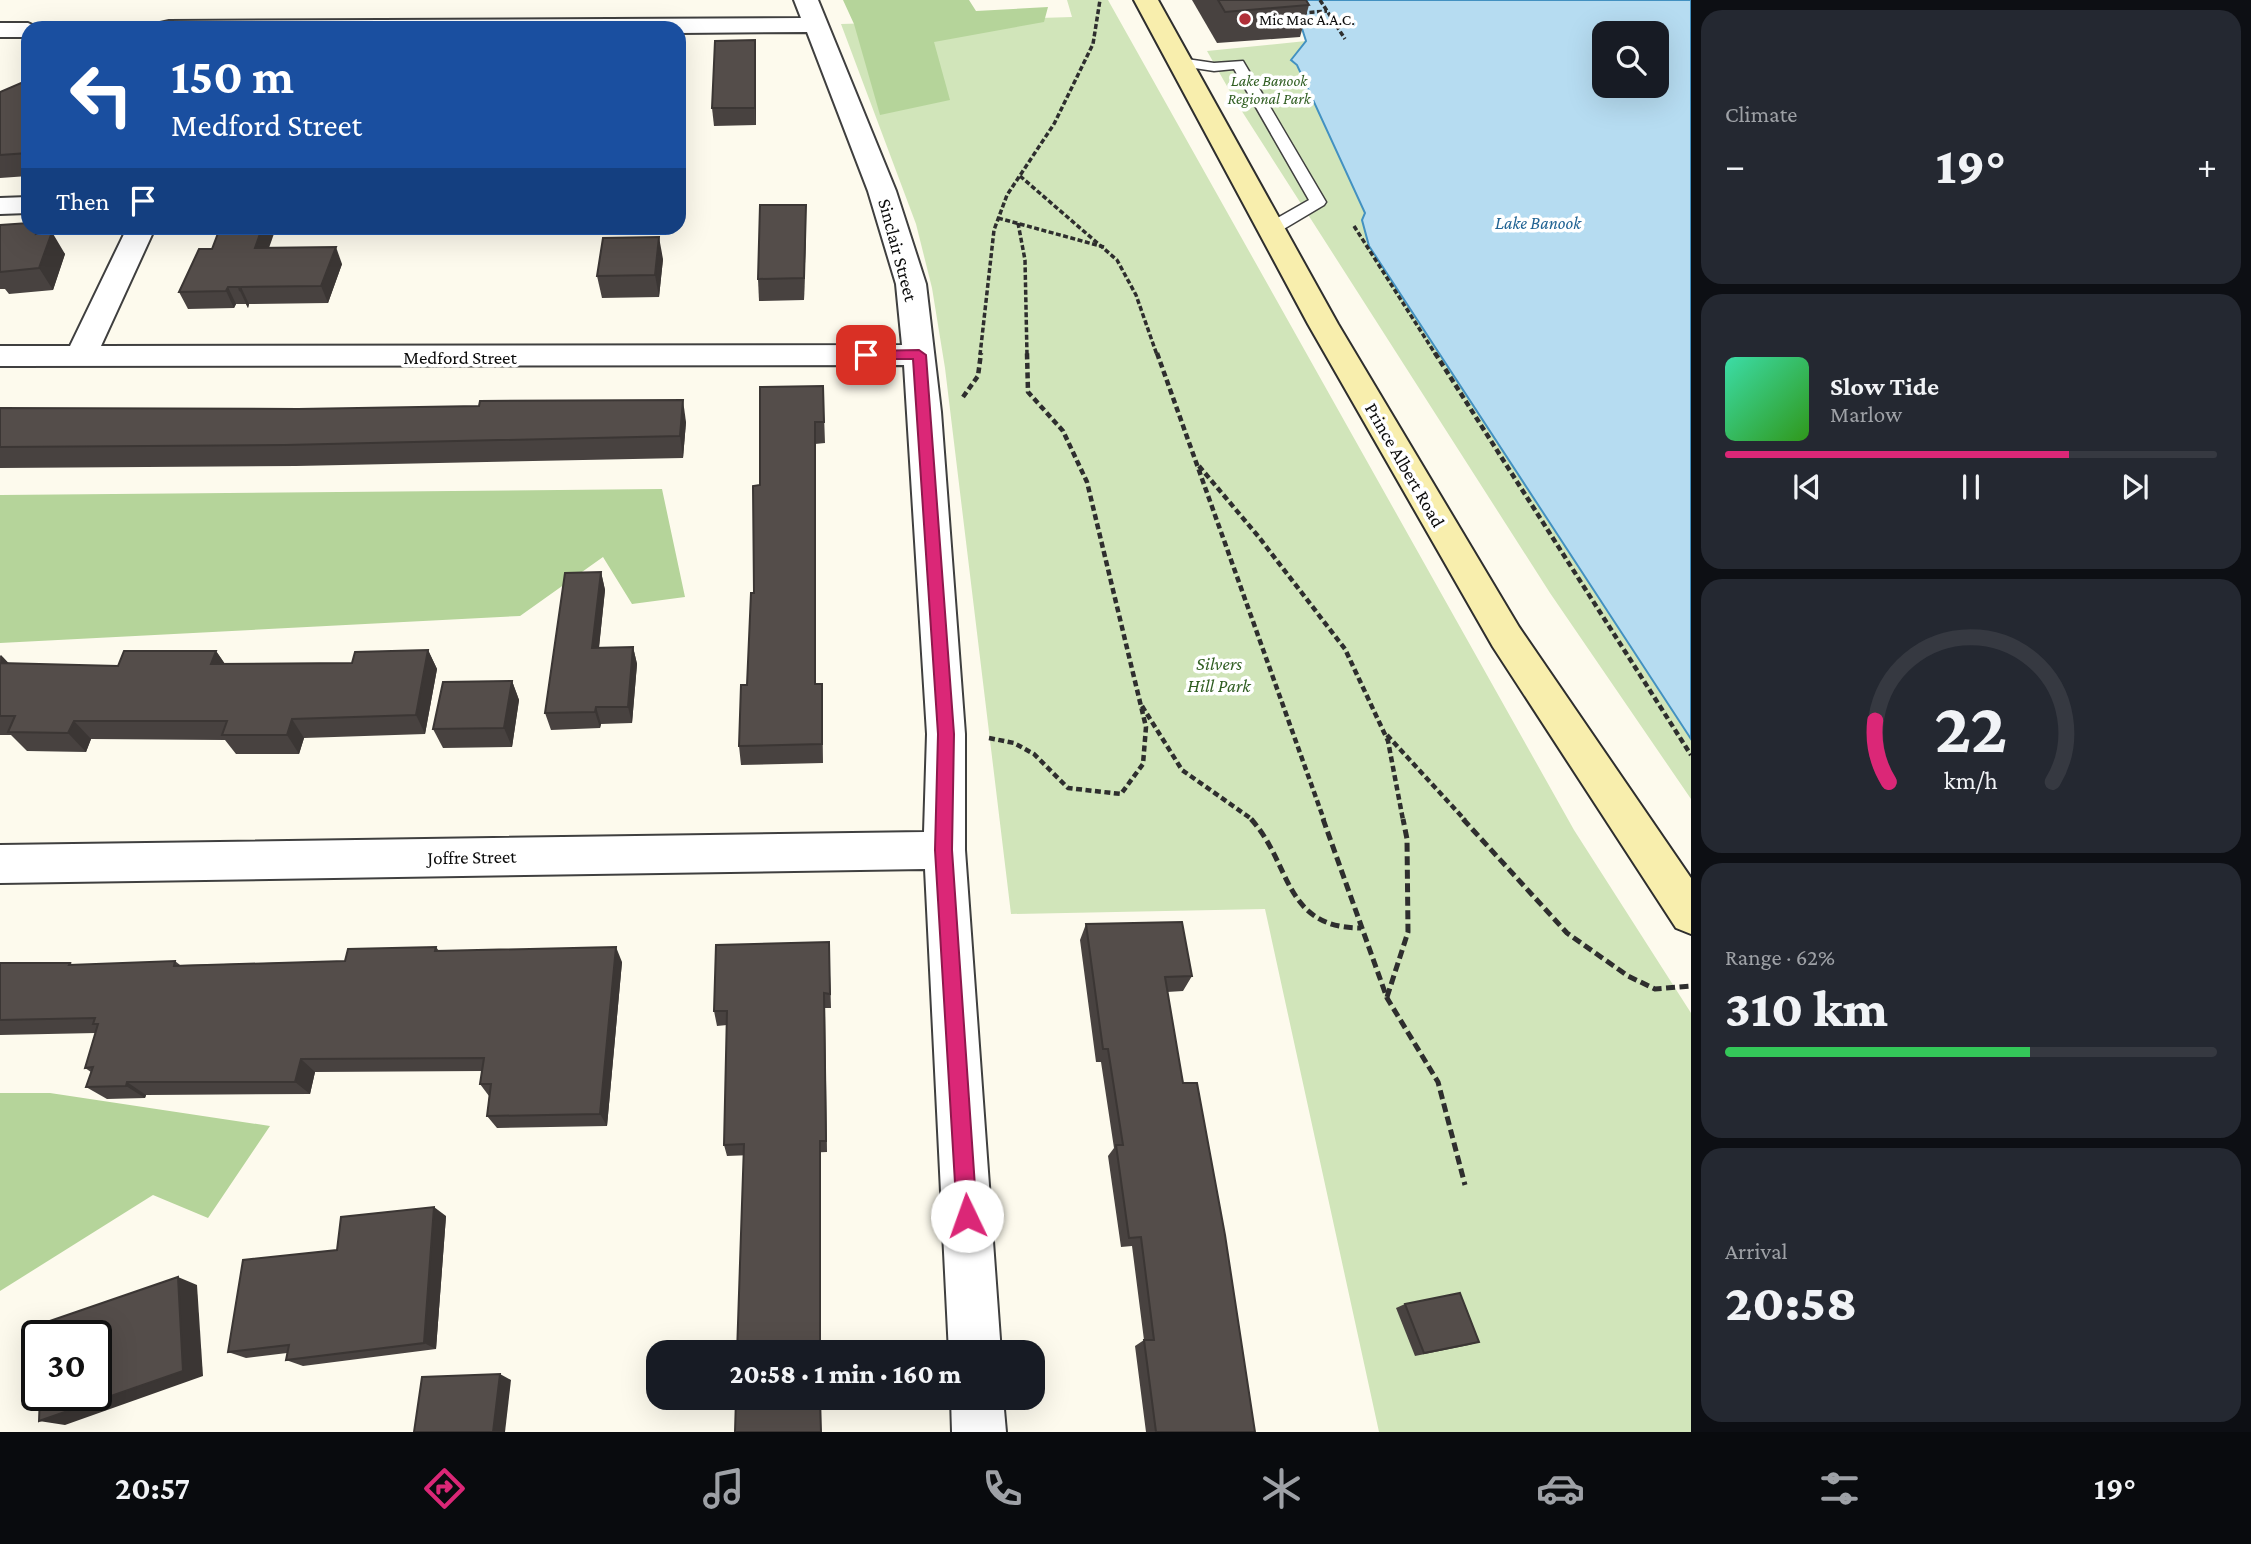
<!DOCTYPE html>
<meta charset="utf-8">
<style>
:root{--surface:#171b24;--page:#242831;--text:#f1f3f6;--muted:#9ea1a6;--line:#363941;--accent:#db2777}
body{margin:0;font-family:"Crimson Pro",serif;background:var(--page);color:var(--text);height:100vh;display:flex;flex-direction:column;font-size:26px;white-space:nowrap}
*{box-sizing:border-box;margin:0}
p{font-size:23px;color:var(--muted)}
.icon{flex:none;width:38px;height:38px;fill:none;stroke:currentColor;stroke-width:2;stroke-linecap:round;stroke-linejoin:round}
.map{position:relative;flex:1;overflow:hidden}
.sheet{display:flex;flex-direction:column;gap:10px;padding:10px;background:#0d0f14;width:560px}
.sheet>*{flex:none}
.hud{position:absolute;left:21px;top:21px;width:665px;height:214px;border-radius:21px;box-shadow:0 7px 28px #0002;background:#1a4fa0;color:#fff;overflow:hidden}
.buttons{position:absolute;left:1592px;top:21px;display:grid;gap:14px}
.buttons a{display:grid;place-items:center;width:77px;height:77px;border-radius:14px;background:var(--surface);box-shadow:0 7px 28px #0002;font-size:35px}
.speed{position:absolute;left:21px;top:1320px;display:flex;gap:14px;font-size:35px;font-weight:700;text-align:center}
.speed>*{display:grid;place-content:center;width:91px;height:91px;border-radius:50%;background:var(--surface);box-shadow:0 7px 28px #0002;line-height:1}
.speed .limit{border:4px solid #111;border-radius:10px;background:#fff;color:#111}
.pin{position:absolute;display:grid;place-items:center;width:60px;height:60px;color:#fff;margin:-30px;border-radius:14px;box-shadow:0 4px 10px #0006}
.me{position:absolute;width:77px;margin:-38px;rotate:357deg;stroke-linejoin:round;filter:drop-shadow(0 0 5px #0008)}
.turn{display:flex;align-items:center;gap:24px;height:147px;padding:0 35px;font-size:32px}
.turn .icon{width:91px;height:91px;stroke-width:2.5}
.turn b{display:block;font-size:49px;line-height:60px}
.then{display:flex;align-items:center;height:66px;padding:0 35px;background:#0003;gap:14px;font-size:26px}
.big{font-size:52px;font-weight:800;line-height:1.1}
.sheet .card{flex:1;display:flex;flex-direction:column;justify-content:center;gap:10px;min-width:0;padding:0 24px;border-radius:21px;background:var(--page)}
.sheet .dial{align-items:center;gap:0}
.dial svg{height:182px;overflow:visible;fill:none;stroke:var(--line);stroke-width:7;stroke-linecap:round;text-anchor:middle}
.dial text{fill:var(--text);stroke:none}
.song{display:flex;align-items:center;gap:21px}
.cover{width:84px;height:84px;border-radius:10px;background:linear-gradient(135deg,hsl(160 70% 55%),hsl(110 70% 35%))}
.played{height:7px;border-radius:4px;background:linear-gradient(90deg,var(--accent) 70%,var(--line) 70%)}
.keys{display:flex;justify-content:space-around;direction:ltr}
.heat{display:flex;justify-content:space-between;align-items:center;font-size:38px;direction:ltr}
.charge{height:10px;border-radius:5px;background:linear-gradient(90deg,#34c759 62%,var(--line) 0)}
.trip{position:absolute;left:646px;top:1340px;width:399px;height:70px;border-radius:21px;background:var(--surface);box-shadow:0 7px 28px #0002;font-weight:800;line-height:70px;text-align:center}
.dock{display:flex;height:112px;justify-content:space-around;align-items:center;background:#090b0e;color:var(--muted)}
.dock .icon{width:49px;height:49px}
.dock .active{color:var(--accent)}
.dock b{font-size:32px;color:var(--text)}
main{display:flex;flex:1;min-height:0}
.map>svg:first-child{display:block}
.green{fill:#d1e5ba}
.forest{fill:#b5d49a}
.water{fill:#b6dcf1;stroke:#4391c1;stroke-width:2;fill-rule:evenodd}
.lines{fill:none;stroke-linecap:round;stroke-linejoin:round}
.lane-casing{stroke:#3f3f3f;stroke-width:3}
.street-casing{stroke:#3f3f3f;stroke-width:4}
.secondary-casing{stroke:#2e2e2e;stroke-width:4}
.path-far2{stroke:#2e2e2e;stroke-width:3.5;stroke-dasharray:5 2.5;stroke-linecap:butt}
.path-far1{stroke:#2e2e2e;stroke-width:4.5;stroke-dasharray:6 3.5;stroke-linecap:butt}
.path{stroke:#2e2e2e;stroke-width:5;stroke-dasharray:9 4.5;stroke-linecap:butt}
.lane{fill:#fff;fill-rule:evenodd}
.street{fill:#fff;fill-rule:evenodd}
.secondary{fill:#f8eead;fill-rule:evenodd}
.wall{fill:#484240}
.shaded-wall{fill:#3b3634}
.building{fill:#544d4a;stroke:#3b3634;stroke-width:2}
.route{fill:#db2777;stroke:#8e194d;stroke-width:2}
.poi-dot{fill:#b03039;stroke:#fff;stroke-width:2.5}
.labels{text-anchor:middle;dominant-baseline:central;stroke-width:7;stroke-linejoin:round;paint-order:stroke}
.far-poi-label{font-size:16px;fill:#0c0c0c;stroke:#fff;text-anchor:start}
.far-park-label{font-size:16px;font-style:italic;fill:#305e22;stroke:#fff}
.far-water-label{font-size:18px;font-style:italic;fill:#206393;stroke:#fff}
.street-label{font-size:19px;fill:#0c0c0c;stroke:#fff}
.park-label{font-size:19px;font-style:italic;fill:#305e22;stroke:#fff}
</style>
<main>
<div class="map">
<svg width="1691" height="1432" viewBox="0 0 1691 1432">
<rect width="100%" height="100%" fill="#fdfaed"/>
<!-- green -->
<g class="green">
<path d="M1067 0H1108L1574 830 1691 1013V1432H1379L1265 909 1011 914 945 368 932 288 916 224 841 24 1072 17Z"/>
<path d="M1306 41 1291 60 1297 65 1365 213 1362 220 1369 246 1691 739V799L1550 593 1236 102 1207 51Z"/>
</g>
<!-- forest -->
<g class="forest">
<path d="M843 0H969L976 11 1048 7 1044 22 934 42 950 100 880 115 854 24Z"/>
<path d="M404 228H602L593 233Z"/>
<path d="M662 489 685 597 632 604 603 557 520 616 0 643V495Z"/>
<path d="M0 1093H50L270 1126 208 1218 153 1195 0 1291Z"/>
</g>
<!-- water -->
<path class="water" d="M1288 0H1691V739L1369 246 1362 220 1365 213 1297 65 1291 60 1306 41 1297 13ZM1605 33H1657V86H1605Z"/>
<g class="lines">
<!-- lane casing -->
<g class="lane-casing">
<path id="lane" d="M1180 58 1214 63 1243 61 1326 202 1324 205 1277 233H1265V225L1309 200 1234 69 1214 71 1175 65 1173 62Z"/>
</g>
<!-- street casing -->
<g class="street-casing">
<g id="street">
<path d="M794 0H818L896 191 926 284 941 412 965 734V850L1001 1353H949L925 869 0 883V845L924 832 927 734 904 365 0 366V346H70L127 228H155L101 346 902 345 896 284 868 191 807 32 679 33V28H157L160 23 169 21 801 18Z"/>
<path d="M0 23H28L39 28H28V37H0Z"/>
<path d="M28 197V213L0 214V198Z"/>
<path d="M951 1398H1003L1006 1432H952Z"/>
</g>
</g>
<!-- secondary casing -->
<g class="secondary-casing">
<path id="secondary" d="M1134 0H1158L1338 324 1519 627 1691 878V934L1676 928 1493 647 1308 324Z"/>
</g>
<!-- path-far2 -->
<g class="path-far2">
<path d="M1320 0 1345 39"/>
<path d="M1302 13 1327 11"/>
<path d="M1020 176 1117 260 1136 295 1157 355"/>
<path d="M998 218 1104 247"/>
<path d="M1018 223 1025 260 1027 355"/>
<path d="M1354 226 1436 355"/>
<path d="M980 355 994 230 1007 195 1054 124 1093 44 1100 0"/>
</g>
<!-- path-far1 -->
<g class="path-far1">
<path d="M1157 353 1324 820"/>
<path d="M1435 353 1691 755"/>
<path d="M963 397 978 376 981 353"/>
<path d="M1199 466 1258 536 1345 649 1388 741 1403 820"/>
<path d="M1142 706 1182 770 1253 820"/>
<path d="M1387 735 1465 820"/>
<path d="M989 738 1014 743 1034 754 1068 788 1121 794 1143 764 1146 727 1087 482 1063 431 1028 392 1027 353"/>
</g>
<!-- path -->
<g class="path">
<path d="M1251 819C1292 864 1283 928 1361 928"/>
<path d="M1323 819 1387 998 1438 1082 1465 1185"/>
<path d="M1463 819 1567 933 1628 976 1655 989 1691 986"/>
<path d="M1387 997 1408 932 1407 839 1403 819"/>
</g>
<!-- lane -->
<use href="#lane" class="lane"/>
<!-- street -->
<use href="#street" class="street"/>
<!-- secondary -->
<use href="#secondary" class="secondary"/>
</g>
<!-- wall -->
<g class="wall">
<path d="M1192 0H1306L1309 5 1300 37 1217 43Z"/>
<path d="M755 40 756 58V125L714 126 712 108Z"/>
<path d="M28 80V176L0 178V92Z"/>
<path d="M0 225 43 228 46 233 65 254 53 290 9 294 5 289H0Z"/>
<path d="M806 227 804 300 759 301 758 279Z"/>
<path d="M269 247 342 264 328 303 249 304 248 308 246 304H236L234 308 188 309 179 292 212 249Z"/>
<path d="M663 259 659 297 602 298 597 276Z"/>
<path d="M823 386 825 443 815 444 816 684H822L823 763 741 765 739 746 747 685 760 485Z"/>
<path d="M0 408 686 422 683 458 296 466 0 468Z"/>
<path d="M601 572 605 590 599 648 633 647 637 664 632 723 601 724 600 728 551 730 545 713Z"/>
<path d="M428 650 437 669 425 734 304 738 299 754H236L225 740 91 739 86 752 27 751 11 735H0V655L9 664 118 666 216 651 225 664 352 663Z"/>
<path d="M512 681 519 700 512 747 443 748 433 729Z"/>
<path d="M1086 924 1192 976 1183 991 1167 992 1183 1083 1255 1432H1146L1135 1346 1144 1340 1132 1246 1121 1247 1108 1156 1114 1148 1101 1062H1096L1080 940Z"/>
<path d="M829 942 831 1008H825L827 1152 727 1156 724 1145 727 1025 717 1026 714 1011Z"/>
<path d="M436 947 439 951 622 962 607 1126 497 1128 487 1116 489 1096 480 1084 482 1071 315 1072 310 1094 146 1095 145 1098 107 1099 86 1087 91 1072 85 1068 96 1033 0 1035V963H70L74 965 175 961 180 965 345 961Z"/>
<path d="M446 1216 436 1349 303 1366 286 1360 287 1353 246 1358 228 1352 337 1250Z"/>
<path d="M1405 1304 1479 1342 1469 1345 1415 1356 1396 1308Z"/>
</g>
<!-- shaded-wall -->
<g class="shaded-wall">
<path d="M755 40 756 58V125L755 108Z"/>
<path d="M806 205V227L804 300V278Z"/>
<path d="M38 228H43L49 239 52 232 65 254 53 290 39 268 36 234Z"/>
<path d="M262 228H276L263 265 255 248Z"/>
<path d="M659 237 663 259 659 297 655 275Z"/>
<path d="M336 247 342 264 328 303 321 286Z"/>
<path d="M228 287 236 304 234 308 226 291Z"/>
<path d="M241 287 249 304 248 308 240 291Z"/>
<path d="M683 400 686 422 683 458 680 436Z"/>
<path d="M815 422V444L816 704 815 684Z"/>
<path d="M601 572 605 590 597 665 592 648Z"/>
<path d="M633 647 637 664 632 723 628 707Z"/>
<path d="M428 650 437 669 425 734 416 715Z"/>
<path d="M216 651 229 670 211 664Z"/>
<path d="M1 655 20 675 0 666Z"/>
<path d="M512 681 519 700 512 747 504 728Z"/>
<path d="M596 707 601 724 600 728 595 712Z"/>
<path d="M292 719 304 738 299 754 287 735Z"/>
<path d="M74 721 91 739 86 752 68 733Z"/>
<path d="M616 947 622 962 607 1126 600 1114Z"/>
<path d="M301 1059 315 1072 310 1094 295 1082Z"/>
<path d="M127 1082 146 1095 145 1098 126 1086Z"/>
<path d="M820 1141V1153L821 1353H820Z"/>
<path d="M434 1207 446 1216 436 1349 424 1343Z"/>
<path d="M178 1277 197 1285 203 1376 65 1425 39 1421Z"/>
<path d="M500 1374 511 1380 505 1432H493Z"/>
</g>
<!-- building -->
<g class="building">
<path d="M1218 0H1306L1309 5 1225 12Z"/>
<path d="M755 40V108H712L715 41Z"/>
<path d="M28 80V153L0 155V92Z"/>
<path d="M760 205H806L804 278 758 279Z"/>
<path d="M28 223V228H38L36 234 52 232 39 268 0 272V225Z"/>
<path d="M220 228H262L255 248 336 247 321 286 241 287 240 291 239 287H228L226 291 179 292 199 249H212Z"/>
<path d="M659 237 655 275 597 276 603 238Z"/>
<path d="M823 386 824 422H815V684H822V744L739 746 741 685H747L751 593H754L753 486 760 485V387Z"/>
<path d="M683 400 680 436 285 445 0 447V408L298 409 479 406 480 401Z"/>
<path d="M601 572 592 648 633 647 628 707H596L595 712 545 713 565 573Z"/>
<path d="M428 650 416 715 292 719 287 735H222L227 721H74L68 733 8 732 15 716H0V663L118 666 124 651H216L211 664 352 663 355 652Z"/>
<path d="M512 681 504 728 433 729 443 682Z"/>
<path d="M1182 922 1192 976 1165 977 1183 1083H1197L1225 1235 1255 1432H1156L1144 1340H1154L1141 1237 1129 1238 1116 1145H1123L1108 1049H1103L1086 924Z"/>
<path d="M829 942 830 994 824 993 826 1141H820V1353H737L744 1144 724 1145 727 1011H714L716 945Z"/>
<path d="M436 947 435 951 616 947 600 1114 487 1116 491 1084H480L484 1058 301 1059 295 1082H127L126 1086 86 1087 93 1067 85 1068 98 1024H93L95 1018 0 1020V963H70L69 965 175 961 174 966 345 961 348 949Z"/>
<path d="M434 1207 424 1343 286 1360 289 1345 228 1352 243 1260 337 1250 341 1217Z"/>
<path d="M178 1277 183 1371 39 1421 40 1395H96V1335H40L41 1324Z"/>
<path d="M1460 1293 1479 1342 1424 1353 1405 1304Z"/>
<path d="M500 1374 493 1432H414L422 1377Z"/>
<path d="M736 1398H820L821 1432H735Z"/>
</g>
<!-- route -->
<path class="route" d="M919 350 926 355 954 734 952 850 977 1216 974 1223 967 1226 960 1223 957 1216 935 850 938 734 913 359H866L860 355 866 351Z"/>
<!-- markers -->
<circle class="poi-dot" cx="1245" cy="19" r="7"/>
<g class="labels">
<!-- far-poi labels -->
<g class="far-poi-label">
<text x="1259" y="19">Mic Mac A.A.C.</text>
</g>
<!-- far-park labels -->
<g class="far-park-label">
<text x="1269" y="80">Lake Banook<tspan x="1269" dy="18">Regional Park</tspan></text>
</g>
<!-- far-water labels -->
<g class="far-water-label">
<text x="1538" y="223">Lake Banook</text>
</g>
<!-- street labels -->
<g class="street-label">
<text transform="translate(898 250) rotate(75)">Sinclair Street</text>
<text x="460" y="357">Medford Street</text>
<text transform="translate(1405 465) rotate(60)">Prince Albert Road</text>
<text transform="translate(472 857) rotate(-1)">Joffre Street</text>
</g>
<!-- park labels -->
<g class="park-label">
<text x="1219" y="663">Silvers<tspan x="1219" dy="22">Hill Park</tspan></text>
</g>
</g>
</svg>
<div class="buttons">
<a><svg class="icon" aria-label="search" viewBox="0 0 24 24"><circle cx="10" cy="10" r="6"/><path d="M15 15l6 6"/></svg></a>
</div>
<div class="speed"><div class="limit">30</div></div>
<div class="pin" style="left:866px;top:355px;background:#d93025"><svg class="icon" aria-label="arrive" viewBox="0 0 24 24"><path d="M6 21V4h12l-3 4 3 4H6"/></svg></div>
<svg class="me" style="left:967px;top:1216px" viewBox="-20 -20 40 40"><circle r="19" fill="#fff"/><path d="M0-13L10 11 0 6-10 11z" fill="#db2777"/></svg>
<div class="trip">20:58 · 1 min · 160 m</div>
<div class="hud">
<div class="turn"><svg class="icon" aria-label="left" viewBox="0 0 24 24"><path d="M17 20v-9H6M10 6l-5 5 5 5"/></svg><div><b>150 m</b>Medford Street</div></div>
<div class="then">Then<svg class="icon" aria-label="arrive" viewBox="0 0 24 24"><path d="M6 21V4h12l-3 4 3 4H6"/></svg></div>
</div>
</div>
<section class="sheet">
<div class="card"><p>Climate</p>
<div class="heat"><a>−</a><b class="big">19°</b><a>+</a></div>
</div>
<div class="card">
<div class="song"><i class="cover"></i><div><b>Slow Tide</b><p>Marlow</p></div></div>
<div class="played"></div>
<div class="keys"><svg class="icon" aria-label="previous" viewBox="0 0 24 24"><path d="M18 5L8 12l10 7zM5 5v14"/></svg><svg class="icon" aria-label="pause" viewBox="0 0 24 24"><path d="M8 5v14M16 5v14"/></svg><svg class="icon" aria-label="next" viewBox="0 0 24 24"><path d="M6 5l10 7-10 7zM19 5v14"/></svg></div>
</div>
<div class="card dial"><svg viewBox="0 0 100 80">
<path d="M14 69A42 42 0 1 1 86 69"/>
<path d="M14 69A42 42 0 0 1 8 42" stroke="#db2777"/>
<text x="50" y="56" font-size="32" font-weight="700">22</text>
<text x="50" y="72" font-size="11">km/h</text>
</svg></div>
<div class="card"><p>Range · 62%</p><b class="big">310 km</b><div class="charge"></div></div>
<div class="card"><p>Arrival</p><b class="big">20:58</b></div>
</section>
</main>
<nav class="dock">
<b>20:57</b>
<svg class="icon active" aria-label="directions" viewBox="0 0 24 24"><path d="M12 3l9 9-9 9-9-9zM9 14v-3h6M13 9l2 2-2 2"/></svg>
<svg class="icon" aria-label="music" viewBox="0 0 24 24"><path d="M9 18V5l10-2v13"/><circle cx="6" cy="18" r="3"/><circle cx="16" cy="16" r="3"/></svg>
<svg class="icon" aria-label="phone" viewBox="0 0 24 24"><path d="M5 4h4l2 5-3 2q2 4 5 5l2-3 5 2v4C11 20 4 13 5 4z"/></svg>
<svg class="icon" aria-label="climate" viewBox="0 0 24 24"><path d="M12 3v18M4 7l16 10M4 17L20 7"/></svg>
<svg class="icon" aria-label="car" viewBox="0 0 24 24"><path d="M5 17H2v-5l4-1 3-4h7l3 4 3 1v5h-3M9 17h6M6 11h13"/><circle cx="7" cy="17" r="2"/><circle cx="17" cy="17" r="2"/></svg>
<svg class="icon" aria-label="filters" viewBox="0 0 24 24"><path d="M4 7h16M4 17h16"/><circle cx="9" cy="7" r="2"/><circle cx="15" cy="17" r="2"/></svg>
<b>19°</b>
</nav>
